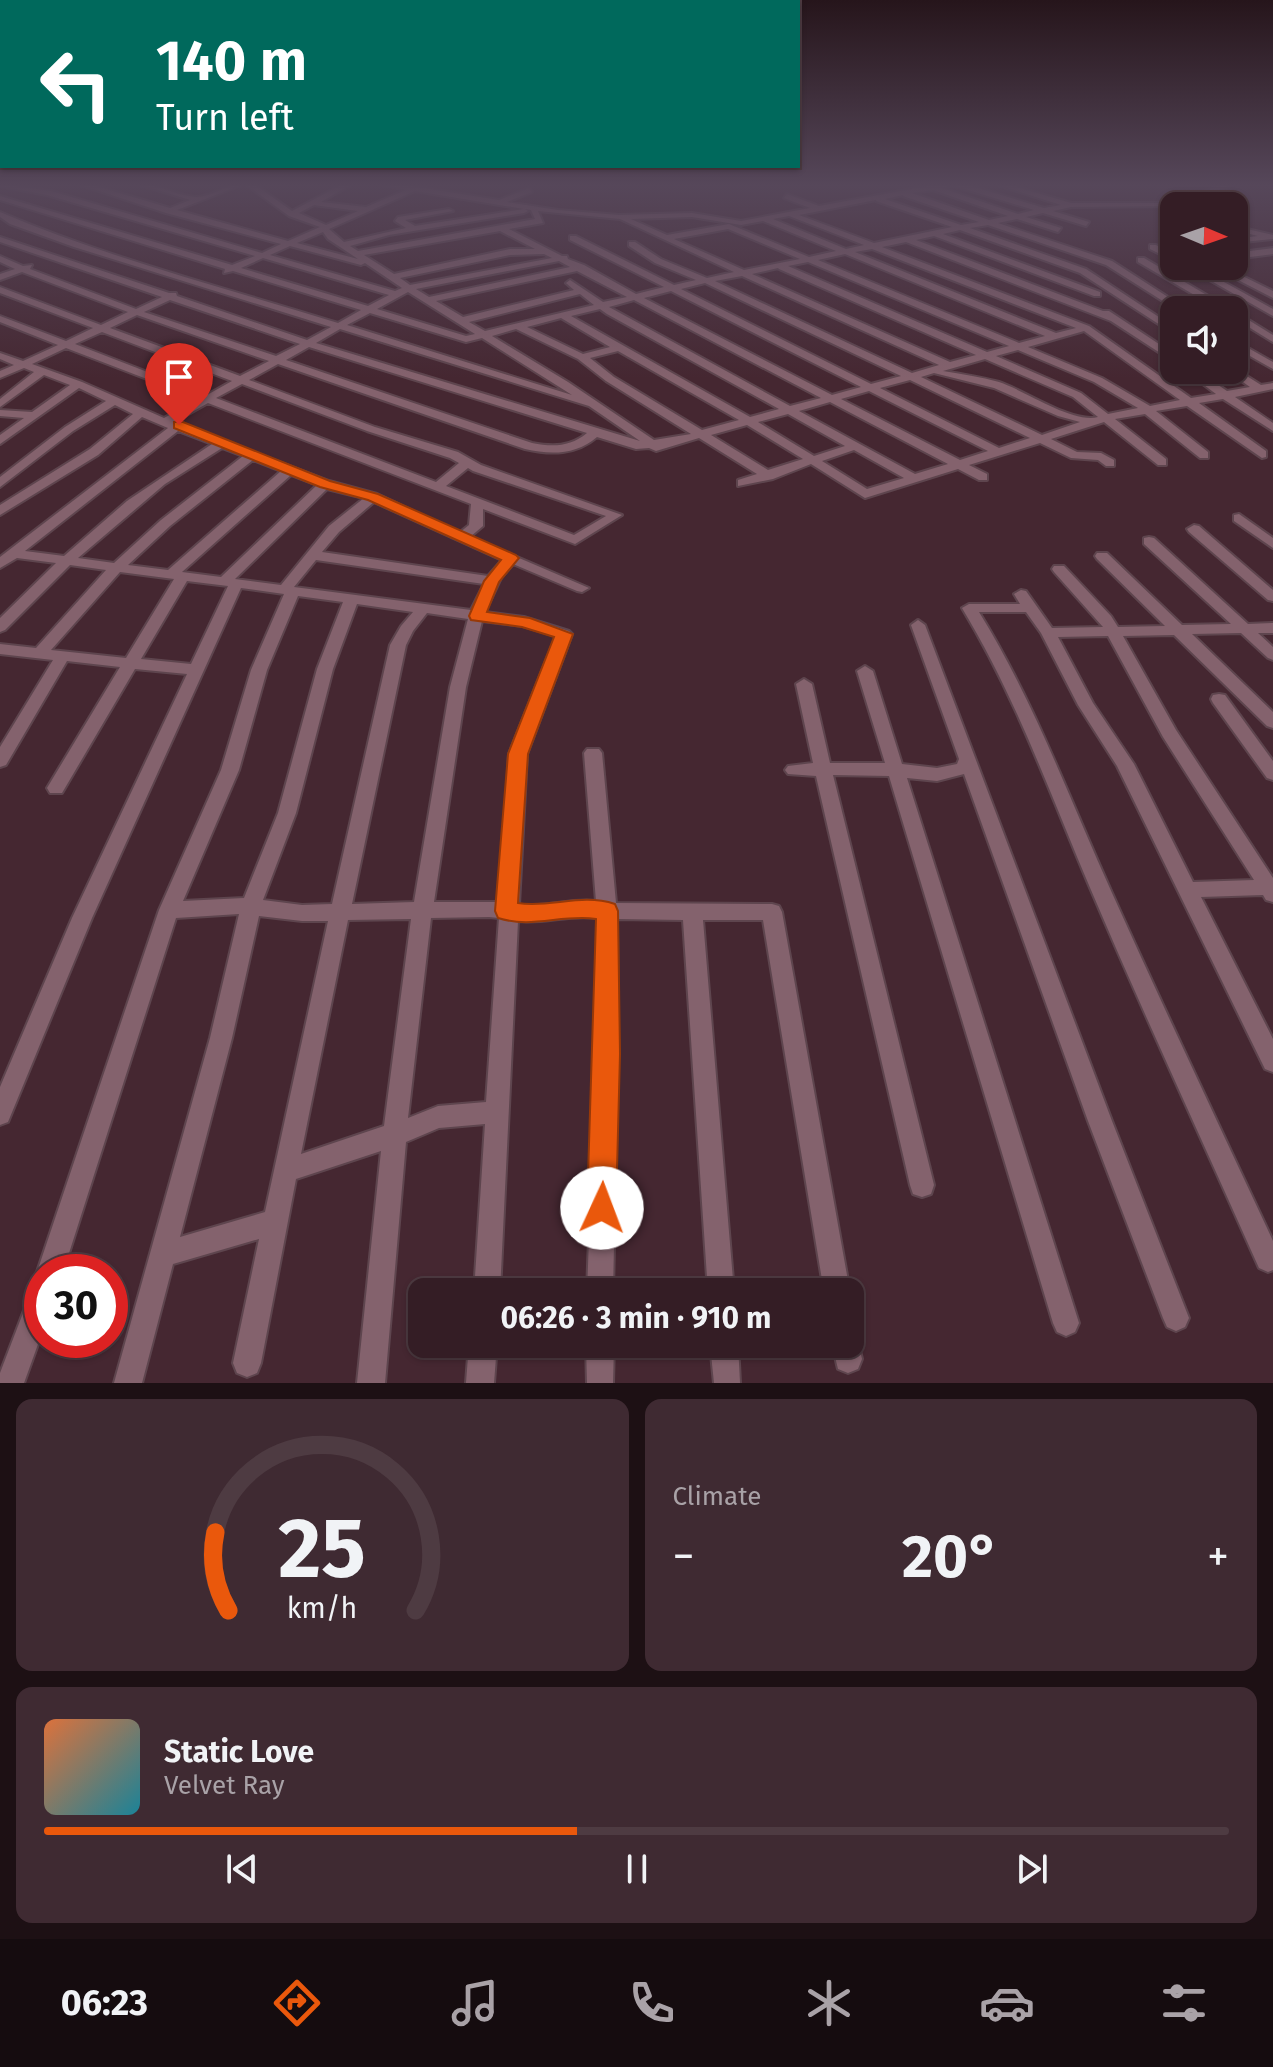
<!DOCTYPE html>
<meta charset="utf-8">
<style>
:root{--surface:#341d25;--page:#3f2a32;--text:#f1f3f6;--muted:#a9a2a7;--line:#4e3b42;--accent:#ea580c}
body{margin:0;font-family:"Fira Sans",sans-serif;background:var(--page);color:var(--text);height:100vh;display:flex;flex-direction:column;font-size:30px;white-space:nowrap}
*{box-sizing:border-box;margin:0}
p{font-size:26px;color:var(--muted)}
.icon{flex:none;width:44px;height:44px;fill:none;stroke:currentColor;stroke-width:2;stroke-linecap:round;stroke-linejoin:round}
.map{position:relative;height:1383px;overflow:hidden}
.panel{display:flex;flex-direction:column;gap:16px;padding:16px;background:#1d1014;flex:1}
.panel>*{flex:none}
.hud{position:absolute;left:0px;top:0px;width:800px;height:168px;box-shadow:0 2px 6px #0004,0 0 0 2px var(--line);background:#00695c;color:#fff;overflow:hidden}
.needle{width:52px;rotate:92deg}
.tools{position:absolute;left:1160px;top:192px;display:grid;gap:16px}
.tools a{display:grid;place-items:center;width:88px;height:88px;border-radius:16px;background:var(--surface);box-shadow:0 2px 6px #0004,0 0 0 2px var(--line);font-size:40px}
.speed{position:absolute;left:24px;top:1254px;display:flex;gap:16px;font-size:40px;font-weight:700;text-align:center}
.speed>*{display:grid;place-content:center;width:104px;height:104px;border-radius:50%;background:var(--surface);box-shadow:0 2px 6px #0004,0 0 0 2px var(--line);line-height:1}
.speed .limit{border:12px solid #d22;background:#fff;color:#111}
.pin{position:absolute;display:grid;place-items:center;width:68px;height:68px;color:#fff;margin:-82px -34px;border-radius:50% 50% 50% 0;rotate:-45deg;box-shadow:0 0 8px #0007}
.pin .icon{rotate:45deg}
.me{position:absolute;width:88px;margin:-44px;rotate:2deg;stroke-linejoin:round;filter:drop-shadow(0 0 6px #0008)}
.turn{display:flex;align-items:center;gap:28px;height:168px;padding:0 24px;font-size:36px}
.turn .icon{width:104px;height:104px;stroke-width:2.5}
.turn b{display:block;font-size:56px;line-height:68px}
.big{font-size:60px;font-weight:700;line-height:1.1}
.panel .tile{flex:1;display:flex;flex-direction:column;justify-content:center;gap:12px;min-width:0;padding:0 28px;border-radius:16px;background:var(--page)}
.panel .dial{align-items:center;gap:0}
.dial svg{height:208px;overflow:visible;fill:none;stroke:var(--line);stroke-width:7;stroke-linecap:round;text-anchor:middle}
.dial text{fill:var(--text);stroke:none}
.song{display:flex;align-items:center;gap:24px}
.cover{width:96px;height:96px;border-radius:12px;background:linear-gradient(135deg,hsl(20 70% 55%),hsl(190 70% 35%))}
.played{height:8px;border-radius:4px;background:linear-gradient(90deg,var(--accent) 45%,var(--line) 45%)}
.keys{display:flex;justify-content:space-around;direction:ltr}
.heat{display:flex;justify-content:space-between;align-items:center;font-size:44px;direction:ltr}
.panel .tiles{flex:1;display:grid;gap:16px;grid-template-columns:1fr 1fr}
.tile:last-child{grid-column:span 2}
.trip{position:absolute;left:408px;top:1278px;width:456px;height:80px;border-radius:16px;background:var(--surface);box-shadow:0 2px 6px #0004,0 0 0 2px var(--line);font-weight:700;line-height:80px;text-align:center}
.menu{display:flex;height:128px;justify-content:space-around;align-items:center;background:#150c0f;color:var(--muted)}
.menu .icon{width:56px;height:56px}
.menu .current{color:var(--accent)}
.menu b{font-size:36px;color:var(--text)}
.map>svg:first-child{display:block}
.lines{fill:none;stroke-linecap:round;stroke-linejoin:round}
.minor-casing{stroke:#5e454e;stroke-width:4}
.minor{fill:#84626d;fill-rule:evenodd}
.route{fill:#ea580c;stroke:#983908;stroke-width:2}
</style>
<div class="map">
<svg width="1273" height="1383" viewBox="0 0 1273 1383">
<rect width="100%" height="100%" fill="#452731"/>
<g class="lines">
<!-- minor casing -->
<g class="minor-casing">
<g id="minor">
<path d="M0 184 51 191 262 253 281 244 166 213 78 184H89L170 208 190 200 138 184C158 184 175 195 195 197 210 198 227 184 244 184L177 210 288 241 320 227 289 216 245 184H254L292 211 343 184H352L321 202 366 207 406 190 381 184H398L499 200 529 188 532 192 507 202 558 210 619 215 692 213 741 221 810 208 784 198 787 194 819 206 939 184H965L1044 208 1061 205 995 184H1007L1071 203H1179L1222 184H1232L1184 206 1071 207 1053 211 1089 222 1086 226 1043 213 1026 217 1061 228 1058 232 1017 219 998 223 1112 261 1188 310H1177L1106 265 988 225 970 228 1086 269 1174 327V334L1080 273 960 230 943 234 1100 292V296H1094L934 236 916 240 1103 311H1109L1174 354V362L1111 321 906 242 882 247 1089 326 1191 398 1216 394 1184 370H1196L1227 391 1250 387 1226 370H1234V368L1261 385 1273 383V389L1235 397 1273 423V431L1223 399 1199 403 1266 451V457L1262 458 1187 406 1156 411 1208 452V458H1200L1145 414 1115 419 1166 459V465H1158L1104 422 1051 439 1077 452 1101 453 1114 460V466H1106L1098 460 1071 458 1040 443 969 465 987 474V480H979L958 469 865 498 811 464 773 479 738 486V480L757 474 699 438 656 451 649 448 636 449 597 437C576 455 551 455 525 449L278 364 249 380 375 427 458 452 481 465 622 515 575 544 483 509V526L470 537 589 588 582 592 577 591 513 564 501 578 485 612 524 617 569 631 572 634 527 754 519 905C546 908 569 898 596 901L584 753 587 749H599L602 753 616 903 772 904 779 906 782 912 850 1292H824L763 920H703L734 1292H708L683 920 617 919 618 1054 613 1292H587L596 1054 597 918C568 914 547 924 518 921L500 1292H474L485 1124 439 1128 406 1142 385 1383H357L381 1151 296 1179 261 1363 257 1373 247 1377 237 1373 233 1363 259 1239 173 1264 142 1383H114L210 1038 239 914 176 918 63 1272H42V1282L37 1272 159 910 221 770 251 670 284 594 241 588 92 918 8 1122 0 1125V1087L72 918 187 674 135 669 62 793H50L47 788 120 667 67 661 6 765 0 767V747L53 660 0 654V644L36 648 106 570 70 565 5 630 0 632V618L56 563 17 558 0 568V557L168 428 142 417 98 455 0 515V505L90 449 133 414 115 405 73 431 0 487V477L65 427 106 401 79 388 0 444V435L24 418 0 416V410L32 412 70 385 44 375 0 407V399L34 372 24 368 0 378V371L14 365 0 359V353L23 361 58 345 0 322V316L66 341 93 328 0 293V287L101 325 128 312 22 272 0 280V274L15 269 0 262V256L23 266 32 265 30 269 136 309 162 297 0 242V237L169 293H176L177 296 307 340 331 327 74 247 10 224 0 217V212C108 258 225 288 338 323L361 310 233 271 224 273 225 269 0 200V196L232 265 255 256 47 195 0 186ZM954 184 955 186 1034 210 1018 214 942 188ZM933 190 1008 216 989 220 912 193ZM415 191 524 209 415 226 405 220 453 211 449 209 398 217 395 221 406 228 344 242 329 229ZM903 195V196L979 222 961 225 885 199ZM876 200V201L952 227 874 243 799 215ZM314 205 358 211 326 225 299 213ZM525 209 531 210 535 219 358 251 350 246 389 235 524 213 528 211ZM538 211 620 219 734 272 707 278 661 259 635 242H629V246L655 263 696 280 674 285 576 236H570V240L664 287 636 294 584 265 568 259 567 256H562L509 229 543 223ZM789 216 864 245 846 249 773 219ZM692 217 741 225 763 221 836 251 809 257 729 224 667 235 631 219ZM728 229 800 259 744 270 674 239ZM500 231 535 249H510L394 274 364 255ZM323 232 328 239 358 259 297 243ZM290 246 361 265 365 263 402 288 395 291 270 255ZM872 249 1076 328 1056 333 855 252ZM544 254 552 258 410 285 400 278 510 255ZM845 254 1045 336 1019 343 818 260ZM263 258 389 295 368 306 241 268ZM559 261 570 267 429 297 416 289ZM808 262 1009 346 987 352 788 266ZM778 268 779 269 976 355 950 362 752 274ZM577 271 627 297 603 302 570 280 566 283 574 290 463 317 436 301ZM742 276 939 365 912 373 715 281ZM705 283 901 376 871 384 681 289ZM671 291 861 387 832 395 644 298ZM408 292 475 334 466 336 377 309ZM580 294 594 305 485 331 469 322ZM170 300 300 344 276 356 144 312ZM634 300 821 398 790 406 609 307ZM600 309 607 314 779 409 750 417 571 316ZM370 313 466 342 482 338 572 395 347 325ZM137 315 269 361 240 376 110 328ZM561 318 610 347 583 354 527 327ZM340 329 589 406 640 441 316 343ZM516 329 578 359 606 381 691 434 654 440 568 382 492 336ZM1084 331 1180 400 1150 406 1102 378 1028 347ZM102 332 232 381 207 395 75 344ZM309 347 587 433C570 447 553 447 532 443L286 360ZM66 348 199 399 164 418 82 382 32 364ZM1018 350 1094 382 1138 408 1108 414 1081 393 996 356ZM618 351 739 420 702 430 614 377 590 358ZM985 359 1073 397 1098 417C1073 424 1024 390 999 382 981 377 961 374 943 371ZM934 373 994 388 1058 416 1080 422 1042 435 921 377ZM910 380 1030 438 999 448 880 388ZM242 384 367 431 450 458 459 463 436 482 216 398ZM869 391 988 451 960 460 841 399ZM830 402 948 464 915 474 799 411ZM208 403 471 504 469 525 459 533 377 494 329 481 184 426 183 423 174 422ZM788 414 845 446 814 456 758 422ZM747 425 803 459 768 470 711 435ZM178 431 212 444 127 501 64 556 25 551ZM222 448 243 456 161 520 114 563 78 558 165 484ZM854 450 904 478 867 489 822 461ZM253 460 281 471 168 570 128 565 170 526ZM468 468 473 471 606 516 574 535 446 486ZM291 475 317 485 221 577 182 572ZM327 489 364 498 329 526 281 585 235 579ZM374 502 502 560 488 576 322 552 339 532ZM316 560 484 584 471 610 294 587ZM120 572 174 579 126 658 51 650ZM187 581 228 586 191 664 141 659ZM298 596 343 602 317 669 278 813 244 898 183 901 239 770 267 670ZM357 604 413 612 401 626 390 645 332 904 302 905 263 900 296 813 333 669ZM427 613 468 619 450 687 414 902 352 904 406 645 413 631ZM482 621 523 626 556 636 509 754 500 902H434L466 687ZM259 916 302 921H328L265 1212 180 1237 232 1038ZM489 917 499 918 486 1102 438 1106 408 1118 431 918ZM411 919 384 1126 301 1154 348 920Z"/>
<path d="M1174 219V223L1170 224 1174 232V242L1170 240 1161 222Z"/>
<path d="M1234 226 1273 235V239L1234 243V239L1258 236 1234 230Z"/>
<path d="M1150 245H1156L1174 255V261L1150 249Z"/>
<path d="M1273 248V254L1234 259V253Z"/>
<path d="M1138 258H1144L1232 310H1220L1138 262Z"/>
<path d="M1185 266H1195L1273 309V316Z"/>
<path d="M1211 266H1222L1273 291V298Z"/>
<path d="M1234 311 1273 335V342L1234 318Z"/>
<path d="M1234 340 1273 362V369L1234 347Z"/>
<path d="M1239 514 1273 538V548L1234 521V515Z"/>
<path d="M1194 525 1199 526 1273 590V601L1268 600 1189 532 1187 529Z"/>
<path d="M1149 537 1154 538 1248 624 1273 623V633H1258L1273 647V660L1268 658 1241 633 1192 634 1273 712V728L1267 726 1174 635 1123 636 1176 730 1273 878V902L1266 900 1263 895 1201 897 1273 1039V1072L1265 1069 1117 766 1078 705 1041 633 1026 612H979C1034 701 1069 798 1112 893 1164 1009 1219 1125 1273 1241V1270L1268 1272 1259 1268C1203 1142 1145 1017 1091 890 1050 794 1016 697 962 608L969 604H1020L1014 594 1021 590 1026 591 1052 628 1103 627 1054 572 1052 569 1054 566H1064L1111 616 1118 627 1165 626 1097 559 1095 556 1097 553H1107L1182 625 1231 624 1144 544V538ZM1108 636 1163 737 1254 880 1193 882 1134 764 1093 703 1058 637Z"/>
<path d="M918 620 925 625 1112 1121 1189 1318 1185 1327 1176 1331 1167 1327 1163 1318 1088 1121 964 774 937 781 907 778 1079 1323 1075 1332 1066 1336 1057 1332 1053 1323 889 776 833 775 934 1185 931 1194 922 1197 913 1194 910 1185 816 776 788 774 785 770 788 766 813 763 796 684 804 679 812 684 830 763H885L857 671 865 666 873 671 902 764 937 768 957 764 959 759 911 625Z"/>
<path d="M1219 694 1225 695 1273 761V780L1267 778 1213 703 1211 699 1213 695Z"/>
<path d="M42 1283V1333L24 1383H0V1373L33 1287Z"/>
<path d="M850 1332 856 1334 862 1359 858 1369 848 1373 838 1369 832 1344H850Z"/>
<path d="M469 1344H497L494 1383H466Z"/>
<path d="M586 1344H614L613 1383H587Z"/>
<path d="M710 1344H738L740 1383H714Z"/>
</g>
</g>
<!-- minor -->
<use href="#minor" class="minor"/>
</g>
<!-- sky -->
<linearGradient id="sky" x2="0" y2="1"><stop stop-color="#26151b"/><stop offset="0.49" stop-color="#56475a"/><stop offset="1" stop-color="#56475a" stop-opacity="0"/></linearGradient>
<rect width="1273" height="378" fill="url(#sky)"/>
<!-- route -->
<path class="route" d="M174 422H183L330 481 378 494 516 555 519 558 499 582 487 612 530 618 573 634 528 754 518 903C551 908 581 893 615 904L618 911 620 1054 616 1208 612 1218 602 1222 592 1218 587 1208 596 919C562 914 532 929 498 918L495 911 508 754 554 637 522 627 471 620 469 616 484 581 501 560 368 500 320 487 174 428Z"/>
</svg>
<div class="tools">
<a><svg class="needle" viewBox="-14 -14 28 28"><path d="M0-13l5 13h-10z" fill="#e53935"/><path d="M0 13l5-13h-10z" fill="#a9a2a7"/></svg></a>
<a><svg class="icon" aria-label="sound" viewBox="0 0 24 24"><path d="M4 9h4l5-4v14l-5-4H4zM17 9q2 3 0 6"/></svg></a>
</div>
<div class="speed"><div class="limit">30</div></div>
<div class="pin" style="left:179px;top:425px;background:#d93025"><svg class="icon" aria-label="arrive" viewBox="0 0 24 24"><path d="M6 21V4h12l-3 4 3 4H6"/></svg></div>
<svg class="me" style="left:602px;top:1208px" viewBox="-20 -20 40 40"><circle r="19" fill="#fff"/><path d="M0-13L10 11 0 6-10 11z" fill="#ea580c"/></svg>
<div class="trip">06:26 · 3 min · 910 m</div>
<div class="hud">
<div class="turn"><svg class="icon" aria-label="left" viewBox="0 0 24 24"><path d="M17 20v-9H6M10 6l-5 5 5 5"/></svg><div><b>140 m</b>Turn left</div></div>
</div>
</div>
<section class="panel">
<div class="tiles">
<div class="tile dial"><svg viewBox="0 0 100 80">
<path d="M14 69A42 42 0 1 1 86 69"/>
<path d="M14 69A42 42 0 0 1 9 39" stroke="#ea580c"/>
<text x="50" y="56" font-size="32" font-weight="700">25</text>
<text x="50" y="72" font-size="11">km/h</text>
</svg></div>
<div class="tile"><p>Climate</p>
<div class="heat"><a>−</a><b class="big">20°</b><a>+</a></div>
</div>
<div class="tile">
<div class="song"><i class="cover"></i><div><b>Static Love</b><p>Velvet Ray</p></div></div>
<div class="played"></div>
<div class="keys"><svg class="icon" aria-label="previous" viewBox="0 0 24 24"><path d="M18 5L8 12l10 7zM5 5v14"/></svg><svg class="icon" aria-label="pause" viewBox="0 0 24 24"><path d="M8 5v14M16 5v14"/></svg><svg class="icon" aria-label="next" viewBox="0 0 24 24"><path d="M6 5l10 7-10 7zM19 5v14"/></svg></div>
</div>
</div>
</section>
<nav class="menu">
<b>06:23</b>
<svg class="icon current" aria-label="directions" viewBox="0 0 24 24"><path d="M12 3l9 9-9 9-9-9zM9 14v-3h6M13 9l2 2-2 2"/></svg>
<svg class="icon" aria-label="music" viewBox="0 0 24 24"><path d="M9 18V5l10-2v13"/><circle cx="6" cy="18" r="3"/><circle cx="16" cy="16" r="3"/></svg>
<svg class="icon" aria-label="phone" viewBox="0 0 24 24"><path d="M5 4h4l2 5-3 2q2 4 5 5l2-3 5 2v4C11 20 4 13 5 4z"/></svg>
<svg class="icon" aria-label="climate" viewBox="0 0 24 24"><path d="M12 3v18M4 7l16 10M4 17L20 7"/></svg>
<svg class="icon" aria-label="car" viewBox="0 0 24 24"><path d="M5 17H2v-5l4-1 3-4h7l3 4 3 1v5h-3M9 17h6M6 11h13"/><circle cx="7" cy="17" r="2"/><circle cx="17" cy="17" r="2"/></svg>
<svg class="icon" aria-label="filters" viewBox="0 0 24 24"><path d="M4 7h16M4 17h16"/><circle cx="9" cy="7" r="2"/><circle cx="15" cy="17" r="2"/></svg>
</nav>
